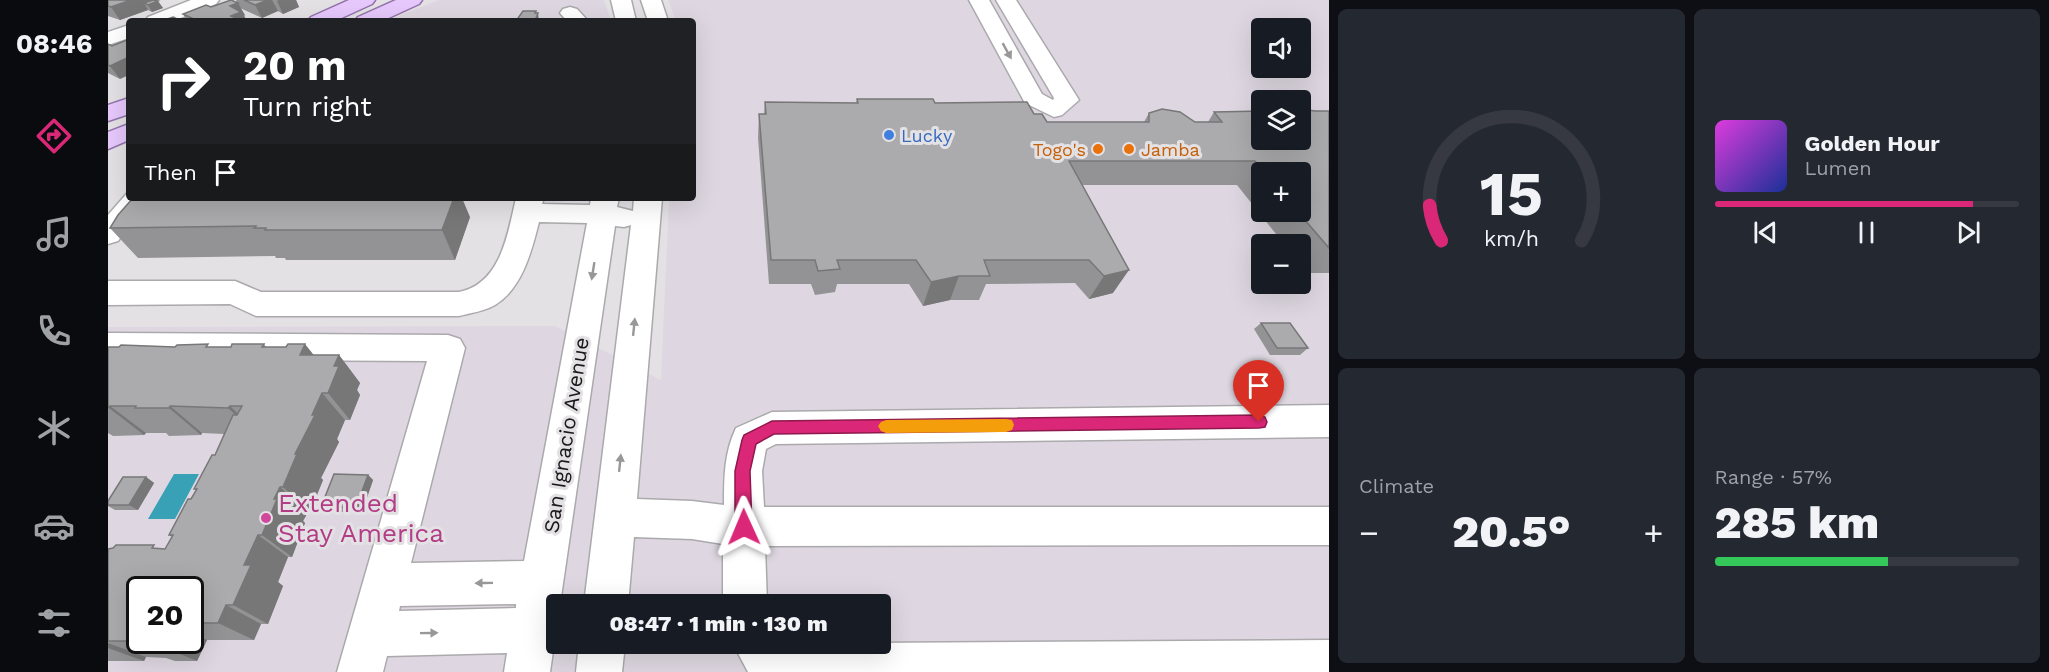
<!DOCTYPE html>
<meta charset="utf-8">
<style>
:root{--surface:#171b24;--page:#242831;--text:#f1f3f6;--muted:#9ea1a6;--line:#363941;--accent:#db2777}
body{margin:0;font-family:"Work Sans",sans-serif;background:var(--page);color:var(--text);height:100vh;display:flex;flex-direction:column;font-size:22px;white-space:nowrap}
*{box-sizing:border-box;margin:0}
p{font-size:20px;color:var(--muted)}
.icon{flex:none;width:33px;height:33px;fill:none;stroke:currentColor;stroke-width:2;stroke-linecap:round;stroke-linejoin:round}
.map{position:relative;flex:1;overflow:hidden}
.details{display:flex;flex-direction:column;gap:9px;padding:9px;background:#0d0f14;width:720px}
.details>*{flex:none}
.hud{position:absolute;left:18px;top:18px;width:570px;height:183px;border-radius:6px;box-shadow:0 6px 24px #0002;background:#202124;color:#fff;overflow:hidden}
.fabs{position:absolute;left:1143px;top:18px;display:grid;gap:12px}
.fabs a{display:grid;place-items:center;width:60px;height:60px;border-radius:6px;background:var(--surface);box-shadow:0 6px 24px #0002;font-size:30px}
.speed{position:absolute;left:18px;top:576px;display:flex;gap:12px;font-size:30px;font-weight:700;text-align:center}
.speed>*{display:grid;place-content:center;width:78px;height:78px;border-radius:50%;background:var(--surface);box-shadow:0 6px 24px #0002;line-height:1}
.speed .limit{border:3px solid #111;border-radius:9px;background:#fff;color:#111}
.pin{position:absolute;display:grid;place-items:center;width:51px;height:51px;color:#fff;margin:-62px -26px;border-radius:50% 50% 50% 0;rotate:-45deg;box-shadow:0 0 6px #0007}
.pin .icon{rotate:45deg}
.me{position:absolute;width:66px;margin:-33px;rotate:359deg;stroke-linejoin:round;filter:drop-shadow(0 0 4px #0008)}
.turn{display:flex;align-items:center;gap:21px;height:126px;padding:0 18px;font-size:27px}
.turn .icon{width:78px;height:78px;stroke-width:2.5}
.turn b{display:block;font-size:42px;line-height:51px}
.then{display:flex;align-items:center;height:57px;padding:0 18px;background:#0003;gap:12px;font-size:22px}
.big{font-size:45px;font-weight:800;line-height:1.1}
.details .widget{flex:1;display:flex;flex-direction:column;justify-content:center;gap:9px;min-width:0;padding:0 21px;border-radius:9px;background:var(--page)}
.details .dial{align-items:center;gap:0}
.dial svg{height:156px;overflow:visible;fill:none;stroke:var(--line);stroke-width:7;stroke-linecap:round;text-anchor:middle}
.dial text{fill:var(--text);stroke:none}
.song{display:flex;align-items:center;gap:18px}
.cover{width:72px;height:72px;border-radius:9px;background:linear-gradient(135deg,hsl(300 70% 55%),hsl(230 70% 35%))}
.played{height:6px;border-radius:3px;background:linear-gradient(90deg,var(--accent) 85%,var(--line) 85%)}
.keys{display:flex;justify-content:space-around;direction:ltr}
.heat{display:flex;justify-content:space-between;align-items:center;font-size:33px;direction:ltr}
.charge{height:9px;border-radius:4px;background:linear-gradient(90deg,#34c759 57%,var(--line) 0)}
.details .tiles{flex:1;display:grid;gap:9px;grid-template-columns:repeat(2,1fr)}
.trip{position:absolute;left:438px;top:594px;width:345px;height:60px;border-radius:6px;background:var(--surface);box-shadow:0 6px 24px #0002;font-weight:800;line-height:60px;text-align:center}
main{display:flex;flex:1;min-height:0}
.menu{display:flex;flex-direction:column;width:108px;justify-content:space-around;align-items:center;background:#090b0e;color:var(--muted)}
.menu .icon{width:42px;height:42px}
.menu .on{color:var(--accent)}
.menu b{font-size:27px;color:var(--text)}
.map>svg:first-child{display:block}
.built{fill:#ded7e1;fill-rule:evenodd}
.water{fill:#39a1b6}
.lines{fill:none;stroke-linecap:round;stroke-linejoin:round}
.minor-casing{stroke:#aba9ac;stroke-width:3}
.major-casing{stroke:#9373ac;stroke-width:3}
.minor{fill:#fff;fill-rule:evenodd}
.major{fill:#e6c8fc;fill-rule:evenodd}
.wall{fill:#939294;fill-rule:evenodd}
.shaded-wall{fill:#787778}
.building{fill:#abaaac;stroke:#787778;stroke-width:1.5}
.oneway{fill:#989898}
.route{fill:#db2777;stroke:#8e194d;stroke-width:1.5}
.slow{fill:#f59e0b}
.shop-dot{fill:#3f7fe0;stroke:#e3e1e4;stroke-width:2}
.food-dot{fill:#e8710a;stroke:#e3e1e4;stroke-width:2}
.hotel-dot{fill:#d1479c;stroke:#e3e1e4;stroke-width:2}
.labels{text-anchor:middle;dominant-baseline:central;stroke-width:6;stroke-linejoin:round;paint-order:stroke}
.far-shop-label{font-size:18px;fill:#366cbe;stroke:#e3e1e4;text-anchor:start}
.far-food-label{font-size:18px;fill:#c56008;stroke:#e3e1e4;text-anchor:end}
.street-label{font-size:21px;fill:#19191a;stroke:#e3e1e4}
.near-hotel-label{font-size:26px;fill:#b23c85;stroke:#e3e1e4;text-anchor:start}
</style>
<main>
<nav class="menu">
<b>08:46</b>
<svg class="icon on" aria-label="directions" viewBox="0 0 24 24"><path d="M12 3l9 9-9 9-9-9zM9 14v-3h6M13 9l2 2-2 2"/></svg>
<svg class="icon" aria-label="music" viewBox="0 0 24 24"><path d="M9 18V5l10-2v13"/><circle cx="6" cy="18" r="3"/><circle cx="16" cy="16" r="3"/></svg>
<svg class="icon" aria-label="phone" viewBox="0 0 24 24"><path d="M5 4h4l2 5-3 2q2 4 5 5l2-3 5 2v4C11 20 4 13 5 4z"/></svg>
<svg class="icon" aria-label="climate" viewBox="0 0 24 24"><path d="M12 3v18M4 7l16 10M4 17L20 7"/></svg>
<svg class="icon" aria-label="car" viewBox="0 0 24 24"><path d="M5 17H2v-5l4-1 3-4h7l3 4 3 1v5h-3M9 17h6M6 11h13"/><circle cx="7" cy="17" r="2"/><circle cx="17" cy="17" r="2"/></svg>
<svg class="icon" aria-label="filters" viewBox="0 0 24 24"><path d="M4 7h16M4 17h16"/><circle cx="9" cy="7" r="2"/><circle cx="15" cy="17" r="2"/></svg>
</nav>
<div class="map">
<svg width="1221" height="672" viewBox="0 0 1221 672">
<rect width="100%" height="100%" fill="#e3e1e4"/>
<!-- built -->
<g class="built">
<path d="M331 0H496L503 21H278Z"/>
<path d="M560 0H1221V672H0V327L447 326 553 380 561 198H585V21H568ZM1154 28H1192V68H1154ZM1154 100H1192V140H1154ZM1154 172H1192V212H1154ZM1154 244H1192V284H1154ZM32 590H82V640H32ZM448 604H772V644H448Z"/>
</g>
<!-- water -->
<path class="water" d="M66 474H91L67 519H40Z"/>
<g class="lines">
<!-- minor casing -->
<g class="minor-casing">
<g id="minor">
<path d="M83 0H111L108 4 65 21H37L40 17Z"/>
<path d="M503 0H523L528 21H508Z"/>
<path d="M533 0H553L560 21H540Z"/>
<path d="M861 0H881L934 94 945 100 946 98 888 0H908L971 100 954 115 946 117 917 103Z"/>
<path d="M462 7 469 9 480 21H459L452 13 455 9Z"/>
<path d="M21 25V38L0 45V32Z"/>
<path d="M21 191V198H43L10 241 0 244V215Z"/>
<path d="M408 198H436L434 204 482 205 483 198H511L509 207 525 211 526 198H554L529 499 584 501 616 505C616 478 616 453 628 428L664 412 1221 405V437L668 444 658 449 654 471 656 507H1221V545L657 546 659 604H615V544L584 539 526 537 520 604H476L523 225 516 227 507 226 452 604H448V630L442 672H396L399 653 279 656 275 672H229L319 361 0 359V333L340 335 352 339 357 348 303 563 416 561 479 223 431 222C424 250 414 289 387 305 377 311 363 313 351 316H148L122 304 0 305V281H127L153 292H351C393 284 400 233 408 198ZM408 604V608L291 611 292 606Z"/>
<path d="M1221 640V672H640L625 644Z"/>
<path d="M471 644H517L514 672H468Z"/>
</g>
</g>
<!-- major casing -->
<g class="major-casing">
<g id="major">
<path d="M241 0H267L264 4 227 21H200L203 17Z"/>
<path d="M288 0H314L311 4 274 21H247L250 17Z"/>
<path d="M21 98V114L0 121V105Z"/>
<path d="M21 124V140L0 149V132Z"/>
</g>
</g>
<!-- minor -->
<use href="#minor" class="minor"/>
<!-- major -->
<use href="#major" class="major"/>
</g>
<!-- wall -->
<g class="wall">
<path d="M0 0H49L55 8 44 12 40 10 12 20 0 16Z"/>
<path d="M128 0H188L191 7 175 14 170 11 154 18 132 8 139 21H79L75 14 103 7 129 3Z"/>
<path d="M0 44 12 79 0 73Z"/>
<path d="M749 99 827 103 926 114 939 122H1036L1041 113 1087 122H1100L1106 112 1221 111V273H1198L1192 266V244H1176L1129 185H974L1005 293 981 299 967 283 878 284 871 300H842L815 306 801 284H729L727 292 707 295 703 284H661L650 138 651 114H656L657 102 748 103ZM1154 172H1192V212H1154Z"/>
<path d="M362 217 347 260H178L177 258H168L167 256 30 258 2 228Z"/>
<path d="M1153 323 1200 348 1192 355H1162L1146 329Z"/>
<path d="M156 344 158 347 206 355H231L252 383 249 390 252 395 242 420H237L229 439 231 442 213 478 215 480 202 512H200L195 521 197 523 184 557H180L170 582 175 586 160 624H153L146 640H99L89 661H67L58 658 38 657 36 661H0V549H57L64 537 61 535 83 499 88 490 86 489 107 455 116 434 94 433 93 435 61 436 58 433H38L36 435 5 436 0 433V347H123ZM82 590V640H32Z"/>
<path d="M260 475 265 480 254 512H219L213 507Z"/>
<path d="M38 477 46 483 30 510H7L0 506V501Z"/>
</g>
<!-- shaded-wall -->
<g class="shaded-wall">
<path d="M23 0H49L55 8 44 12 40 5 36 3 40 10 12 20 3 7Z"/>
<path d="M160 0H164L170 11 154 18 147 5Z"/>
<path d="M171 0H188L191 7 175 14 169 1Z"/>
<path d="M130 3 137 15 136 16 139 21H121L123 16 122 6Z"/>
<path d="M428 11 429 15 430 13 431 21H427V13Z"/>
<path d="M21 57V75L12 79 2 66Z"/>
<path d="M346 198H354L362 217 347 260 334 230Z"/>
<path d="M1021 270 1005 293 981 299 996 276Z"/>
<path d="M851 276 842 300 815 306 823 282Z"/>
<path d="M197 344 220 373 192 355Z"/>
<path d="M231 355 252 383 249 390 252 395 242 420 220 393 226 366Z"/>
<path d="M214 393 237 420 229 439 231 442 213 478 215 480 202 512 175 487 187 454Z"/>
<path d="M2 406 38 433 36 435 1 408Z"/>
<path d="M62 406 94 433 93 435 61 408Z"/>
<path d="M122 406 150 433 149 435 120 408Z"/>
<path d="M260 475 265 480 254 512 248 507Z"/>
<path d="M38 477 46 483 30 510 21 505Z"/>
<path d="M172 487 200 512 195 521 197 523 184 557 154 535 166 499Z"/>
<path d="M150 535 180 557 170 582 175 586 160 624 125 605 136 565Z"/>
<path d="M118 605 153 624 146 640 110 623Z"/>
<path d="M82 633 99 640 89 661 48 644 50 640H82Z"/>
<path d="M0 643 38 657 36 661 0 648Z"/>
</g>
<!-- building -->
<g class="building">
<path d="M0 0H23L3 7 0 6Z"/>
<path d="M45 0 50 1 40 5 36 3Z"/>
<path d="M123 0 130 3 122 6 133 12 123 16 128 18 121 21H101L97 19 90 21 75 14 98 5 103 7Z"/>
<path d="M136 0H160L147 5Z"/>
<path d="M415 11H428L427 13H430L427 21H408Z"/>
<path d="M65 17 73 21H54Z"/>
<path d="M19 40 21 41V57L2 66 0 65V44L4 46Z"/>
<path d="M749 99H825L827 103 919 102 926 114H934L939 122H1041V113L1054 109 1072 112 1087 122H1114L1106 112 1154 111V140H1192V109L1207 111H1221V248L1190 212H1192V172H1157L1147 161H961L1021 270 996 276 981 260H876L882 276H851L823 282 808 260H729L732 269 710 271 707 260H663L651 114H658L657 102 750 103Z"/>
<path d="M25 198H346L334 230H157L158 228H146L148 226 2 228 10 215Z"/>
<path d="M1153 323H1182L1200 348H1169Z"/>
<path d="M100 344 98 347H123L124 344H156L154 347H178L180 344H197L192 355H231L226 366H231L220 393H214L204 415H207L187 454H189L175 487H172L166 499H169L154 535H150L136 565H143L125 605H118L110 623H82V590H32V640H50L48 644 24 645 26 641H0V549L5 548 8 545H46L44 548 57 549 65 535H61L80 499H83L89 489H86L104 455H107L125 415H129L134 406H122L120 408 62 406 61 408H27L28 406H2L0 408V347H11L13 345 67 347 69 345Z"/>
<path d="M226 474 260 475 248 507H213Z"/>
<path d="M15 477H38L21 505H0V501Z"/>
</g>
<!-- one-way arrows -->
<defs><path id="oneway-solid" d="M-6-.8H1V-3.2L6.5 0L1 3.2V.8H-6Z" transform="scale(1.5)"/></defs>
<g class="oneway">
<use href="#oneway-solid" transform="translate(899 51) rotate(61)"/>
<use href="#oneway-solid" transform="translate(485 271) rotate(99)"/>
<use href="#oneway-solid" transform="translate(526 327) rotate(-84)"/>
<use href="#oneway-solid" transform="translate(512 463) rotate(-84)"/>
<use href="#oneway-solid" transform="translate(376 583) rotate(179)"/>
<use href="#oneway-solid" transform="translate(321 633) rotate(-1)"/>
</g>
<!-- route -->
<path class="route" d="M1151 415 1157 417 1159 422 1157 427 1151 428 666 434 648 444 642 471 644 527 642 533 636 535 630 533 627 527V471L634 440 636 435 664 421Z"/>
<!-- slow -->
<path class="slow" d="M898 419 904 420 906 425 904 430 898 432 778 433 773 431 770 426 773 422 778 420Z"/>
<!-- markers -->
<circle class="shop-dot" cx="781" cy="135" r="6"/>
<g class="food-dot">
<circle cx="990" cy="149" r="6"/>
<circle cx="1021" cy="149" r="6"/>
</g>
<circle class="hotel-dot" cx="158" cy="518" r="6"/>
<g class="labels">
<!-- far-shop labels -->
<g class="far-shop-label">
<text x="793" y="135">Lucky</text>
</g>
<!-- far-food labels -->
<g class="far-food-label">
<text x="978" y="149">Togo's</text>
<text x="1033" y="149" text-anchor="start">Jamba</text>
</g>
<!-- street labels -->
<g class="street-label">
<text transform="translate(458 435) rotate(-81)">San Ignacio Avenue</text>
</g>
<!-- near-hotel labels -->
<g class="near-hotel-label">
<text x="170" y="503">Extended<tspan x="170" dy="30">Stay America</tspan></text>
</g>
</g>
</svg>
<div class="fabs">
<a><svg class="icon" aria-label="sound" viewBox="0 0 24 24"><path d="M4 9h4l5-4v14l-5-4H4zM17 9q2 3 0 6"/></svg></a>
<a><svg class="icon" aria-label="layers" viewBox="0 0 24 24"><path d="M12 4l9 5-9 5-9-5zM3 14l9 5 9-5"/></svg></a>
<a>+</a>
<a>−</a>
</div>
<div class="speed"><div class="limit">20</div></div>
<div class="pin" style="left:1151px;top:422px;background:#d93025"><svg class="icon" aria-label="arrive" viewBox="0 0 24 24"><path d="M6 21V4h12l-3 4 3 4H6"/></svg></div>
<svg class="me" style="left:636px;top:527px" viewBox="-20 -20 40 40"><path d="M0-17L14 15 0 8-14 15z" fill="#db2777" stroke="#fff" stroke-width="4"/></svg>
<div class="trip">08:47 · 1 min · 130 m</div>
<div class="hud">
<div class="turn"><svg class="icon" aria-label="right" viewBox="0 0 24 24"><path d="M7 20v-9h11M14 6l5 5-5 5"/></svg><div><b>20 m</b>Turn right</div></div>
<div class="then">Then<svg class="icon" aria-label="arrive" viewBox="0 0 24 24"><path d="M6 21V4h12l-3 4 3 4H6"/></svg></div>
</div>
</div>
<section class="details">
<div class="tiles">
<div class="widget dial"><svg viewBox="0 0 100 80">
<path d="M14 69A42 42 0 1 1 86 69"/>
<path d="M14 69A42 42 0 0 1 8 51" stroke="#db2777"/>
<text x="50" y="56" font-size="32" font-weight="700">15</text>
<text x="50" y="72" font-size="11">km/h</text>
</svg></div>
<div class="widget">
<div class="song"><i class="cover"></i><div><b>Golden Hour</b><p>Lumen</p></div></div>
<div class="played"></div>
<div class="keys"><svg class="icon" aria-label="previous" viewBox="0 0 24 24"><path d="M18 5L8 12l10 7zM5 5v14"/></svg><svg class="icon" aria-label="pause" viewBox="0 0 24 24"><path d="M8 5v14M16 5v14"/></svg><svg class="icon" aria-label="next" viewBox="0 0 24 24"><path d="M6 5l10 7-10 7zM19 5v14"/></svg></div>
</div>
<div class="widget"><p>Climate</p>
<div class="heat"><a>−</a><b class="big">20.5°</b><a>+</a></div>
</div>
<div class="widget"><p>Range · 57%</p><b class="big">285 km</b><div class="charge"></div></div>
</div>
</section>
</main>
